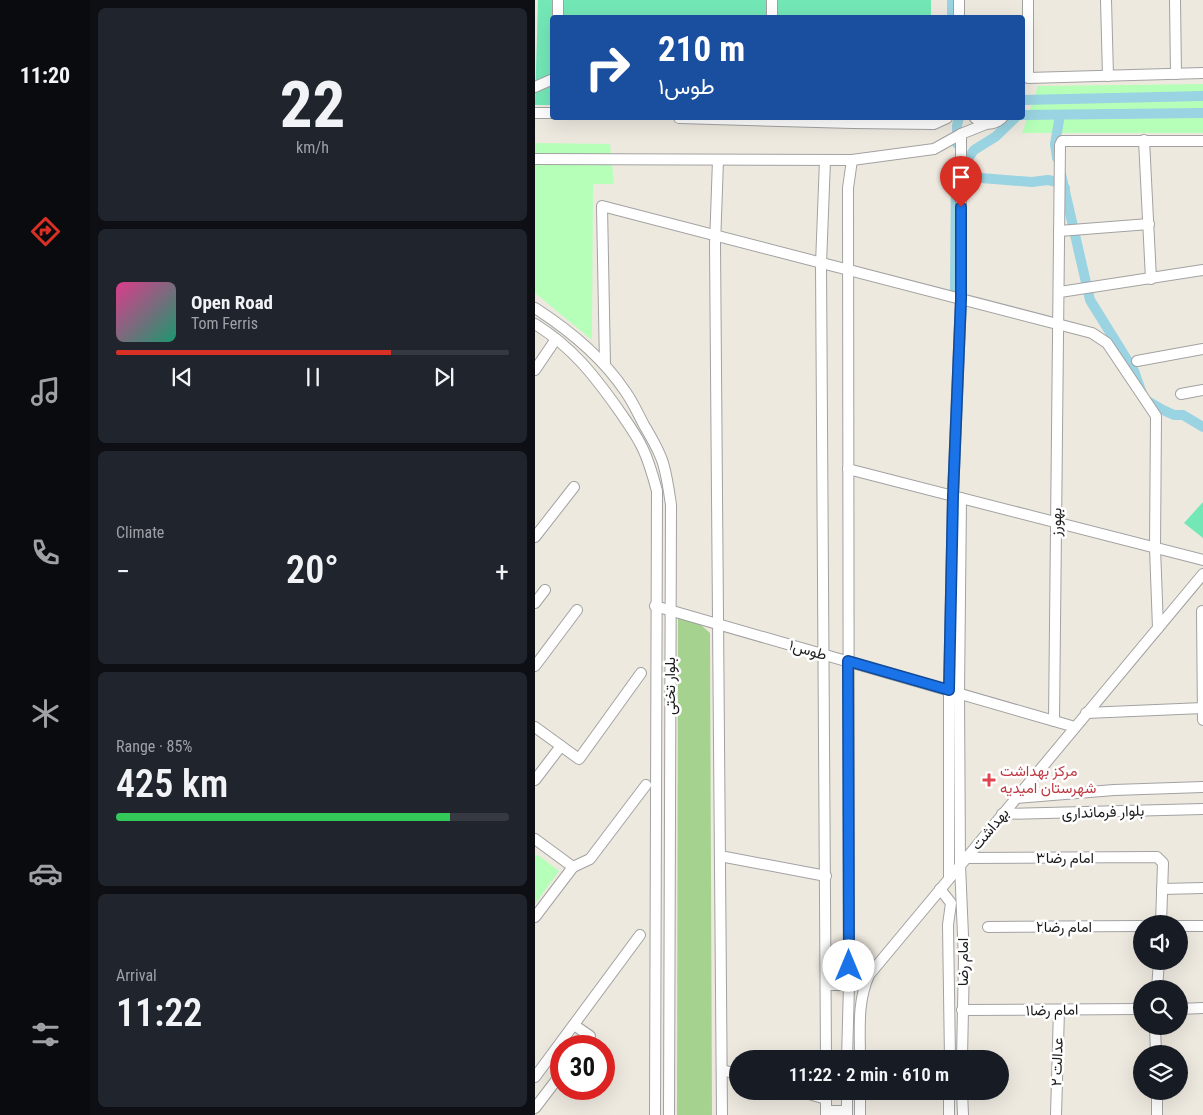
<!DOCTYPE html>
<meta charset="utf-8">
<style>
:root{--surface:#171b24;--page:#20242c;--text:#f1f3f6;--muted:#9ea1a6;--line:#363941;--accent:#d93025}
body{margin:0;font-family:"Roboto Condensed",Vazirmatn,sans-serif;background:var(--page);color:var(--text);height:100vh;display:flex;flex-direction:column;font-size:19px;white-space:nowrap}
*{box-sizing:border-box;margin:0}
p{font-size:16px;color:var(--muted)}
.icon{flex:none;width:28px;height:28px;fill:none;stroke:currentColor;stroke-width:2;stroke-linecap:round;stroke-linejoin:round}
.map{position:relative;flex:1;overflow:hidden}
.drawer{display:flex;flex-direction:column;gap:8px;padding:8px;background:#0d0f14;width:445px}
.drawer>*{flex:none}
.hud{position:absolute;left:15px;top:15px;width:475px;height:105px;border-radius:5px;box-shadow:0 5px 20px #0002;background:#1a4fa0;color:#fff;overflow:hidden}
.controls{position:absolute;left:598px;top:915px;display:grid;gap:10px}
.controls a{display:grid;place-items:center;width:55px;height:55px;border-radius:50%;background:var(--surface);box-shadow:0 5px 20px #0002;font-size:25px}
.speed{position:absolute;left:15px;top:1035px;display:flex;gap:10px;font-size:25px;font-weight:700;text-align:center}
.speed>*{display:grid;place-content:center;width:65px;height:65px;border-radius:50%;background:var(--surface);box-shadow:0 5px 20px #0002;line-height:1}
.speed .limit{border:8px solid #d22;background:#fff;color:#111}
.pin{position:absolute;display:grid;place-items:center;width:42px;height:42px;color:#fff;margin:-51px -21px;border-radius:50% 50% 50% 0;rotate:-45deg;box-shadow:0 0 5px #0007}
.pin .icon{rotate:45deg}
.me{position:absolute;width:55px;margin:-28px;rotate:0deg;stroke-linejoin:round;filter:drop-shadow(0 0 4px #0008)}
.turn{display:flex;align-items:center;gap:18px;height:105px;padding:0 25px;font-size:22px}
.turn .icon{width:65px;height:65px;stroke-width:2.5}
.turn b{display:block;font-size:35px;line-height:42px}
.big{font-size:38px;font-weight:600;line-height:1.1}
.drawer .tile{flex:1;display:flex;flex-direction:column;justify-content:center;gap:8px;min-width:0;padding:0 18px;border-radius:8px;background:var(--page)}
.drawer .dial{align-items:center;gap:0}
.dial b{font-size:65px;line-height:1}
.song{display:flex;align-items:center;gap:15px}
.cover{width:60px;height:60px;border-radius:8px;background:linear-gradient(135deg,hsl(330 70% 55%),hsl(160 70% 35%))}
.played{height:5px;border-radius:2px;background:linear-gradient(90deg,var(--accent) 70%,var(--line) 70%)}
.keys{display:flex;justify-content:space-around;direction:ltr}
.heat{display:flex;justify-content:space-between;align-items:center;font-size:28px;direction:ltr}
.charge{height:8px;border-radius:4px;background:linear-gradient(90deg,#34c759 85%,var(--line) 0)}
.trip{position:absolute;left:194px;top:1050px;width:280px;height:50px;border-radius:25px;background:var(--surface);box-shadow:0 5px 20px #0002;font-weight:600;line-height:50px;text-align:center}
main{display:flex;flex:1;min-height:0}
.menu{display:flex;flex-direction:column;width:90px;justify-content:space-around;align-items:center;background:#090b0e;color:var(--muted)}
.menu .icon{width:35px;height:35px}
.menu .active{color:var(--accent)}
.menu b{font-size:22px;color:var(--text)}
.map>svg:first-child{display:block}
.forest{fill:#a5d28f}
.park{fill:#b5ffb9}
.pitch{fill:#74e7b7}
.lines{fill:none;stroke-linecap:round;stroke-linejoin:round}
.canal{stroke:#9ad3e1;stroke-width:10}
.minor-casing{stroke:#a2a2a2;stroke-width:12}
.minor{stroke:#fff;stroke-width:10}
.route-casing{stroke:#114b97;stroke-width:12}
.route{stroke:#1a73e8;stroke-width:9}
.health-dot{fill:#e0444e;stroke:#fff;stroke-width:2}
.labels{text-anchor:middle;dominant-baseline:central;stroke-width:5;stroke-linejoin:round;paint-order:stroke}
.street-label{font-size:15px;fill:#1b1b1b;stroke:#fff}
.health-label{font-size:15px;fill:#be3a42;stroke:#fff;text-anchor:start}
</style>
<main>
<nav class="menu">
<b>11:20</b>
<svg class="icon active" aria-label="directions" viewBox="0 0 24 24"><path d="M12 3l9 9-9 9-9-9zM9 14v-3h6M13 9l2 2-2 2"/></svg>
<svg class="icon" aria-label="music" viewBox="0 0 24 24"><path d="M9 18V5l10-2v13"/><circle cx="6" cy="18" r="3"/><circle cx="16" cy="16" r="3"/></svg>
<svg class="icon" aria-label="phone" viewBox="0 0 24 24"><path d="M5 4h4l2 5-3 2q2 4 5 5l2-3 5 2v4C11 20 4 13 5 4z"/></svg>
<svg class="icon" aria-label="climate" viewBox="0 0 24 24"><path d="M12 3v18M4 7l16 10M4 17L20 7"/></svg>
<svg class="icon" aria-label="car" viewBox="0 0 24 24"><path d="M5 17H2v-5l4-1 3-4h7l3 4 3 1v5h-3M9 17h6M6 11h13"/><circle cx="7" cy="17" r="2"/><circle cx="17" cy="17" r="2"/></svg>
<svg class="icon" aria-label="filters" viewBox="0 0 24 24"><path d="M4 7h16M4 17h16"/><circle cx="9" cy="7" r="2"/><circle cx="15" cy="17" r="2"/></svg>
</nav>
<section class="drawer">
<div class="tile dial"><b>22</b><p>km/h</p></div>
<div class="tile">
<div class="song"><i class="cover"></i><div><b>Open Road</b><p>Tom Ferris</p></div></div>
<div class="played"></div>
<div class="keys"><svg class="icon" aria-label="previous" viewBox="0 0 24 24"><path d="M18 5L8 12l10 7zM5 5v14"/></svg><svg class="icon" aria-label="pause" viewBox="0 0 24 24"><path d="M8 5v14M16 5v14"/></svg><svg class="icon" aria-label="next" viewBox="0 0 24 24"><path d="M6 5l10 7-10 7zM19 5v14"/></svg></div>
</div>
<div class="tile"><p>Climate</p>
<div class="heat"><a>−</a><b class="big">20°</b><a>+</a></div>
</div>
<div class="tile"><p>Range · 85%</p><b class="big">425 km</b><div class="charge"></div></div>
<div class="tile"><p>Arrival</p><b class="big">11:22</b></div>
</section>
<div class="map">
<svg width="668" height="1115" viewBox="0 0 668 1115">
<rect width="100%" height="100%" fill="#eee9df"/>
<!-- forest -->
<path class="forest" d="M143 613 158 618 175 633 177 1115H142Z"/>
<!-- park -->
<g class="park">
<path d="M668 84V133H487L503 86Z"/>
<path d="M0 143 75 144 79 184H58L57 340 0 293Z"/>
<path d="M3 855 24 871 0 904V856Z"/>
</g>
<!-- pitch -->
<g class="pitch">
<path d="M3 0H396V18H18L17 105H0Z"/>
<path d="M668 502V538L649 523Z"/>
</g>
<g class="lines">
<!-- canal -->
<g class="canal">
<path d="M417 18V0"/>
<path d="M488 100 668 96"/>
<path d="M488 115 668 113"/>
<path d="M480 118 460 137 439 150 421 176 497 182 513 180 522 182 530 188"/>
<path d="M422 144V125L424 118"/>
<path d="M522 158 520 144 525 115"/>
<path d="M526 174 555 300 599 371 609 399 628 410 639 415H648L668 427"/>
<path d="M420 291 421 171"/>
</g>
<!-- minor casing -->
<g class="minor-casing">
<g id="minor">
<path d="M23 0V18"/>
<path d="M424 0V18"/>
<path d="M493 0V78L668 73"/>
<path d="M571 0 573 76"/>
<path d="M640 0 641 74"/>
<path d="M237 18V0"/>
<path d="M0 87 18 79"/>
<path d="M0 113H18"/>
<path d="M144 118 318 123 399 124 412 118"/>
<path d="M440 118C448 125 458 126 467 118"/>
<path d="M609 140 616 279"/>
<path d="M0 159 317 160 399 149 426 134 451 124"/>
<path d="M183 160 180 245 187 1115"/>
<path d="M290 160 286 264 291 1059"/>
<path d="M524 231 614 224"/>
<path d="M525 292 668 270"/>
<path d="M0 308C34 330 68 358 90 391 98 402 103 414 109 425 116 437 124 450 128 463 132 476 134 491 136 505L134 1115"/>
<path d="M0 324C37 347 58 374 83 409 91 421 101 434 107 447 114 461 118 476 122 491L120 1115"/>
<path d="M602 361 668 349"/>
<path d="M70 365 67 206 557 333 572 343 621 416 620 548 623 628"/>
<path d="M0 370 21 339"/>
<path d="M646 394 668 390"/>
<path d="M313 469 668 560"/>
<path d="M426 498 424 693 425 865 429 959 427 1059"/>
<path d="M0 537 39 487"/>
<path d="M0 603 10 590"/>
<path d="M120 606 540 727"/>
<path d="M667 611 668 720"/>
<path d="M0 666 42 610"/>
<path d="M551 713 668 708"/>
<path d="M519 721 525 145 527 141H668"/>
<path d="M0 727 44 759 106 673"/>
<path d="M0 780 26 746"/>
<path d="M481 798 579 790 668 787"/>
<path d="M467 814 668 809"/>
<path d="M0 839 38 867"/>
<path d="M185 856 291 876"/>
<path d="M431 858 622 857 628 863 626 924"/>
<path d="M414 878V691L418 496 426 299V134"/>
<path d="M405 889 416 903 413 925 415 1059"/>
<path d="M627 889 668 888"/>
<path d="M0 917 38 867 55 859 111 785"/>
<path d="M644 926H668"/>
<path d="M453 927 606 926"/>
<path d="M292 985H314L334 975 668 574"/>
<path d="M622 989 624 961"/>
<path d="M644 1009 668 1008"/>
<path d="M427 1010 606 1009"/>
<path d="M39 1025 55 1036 47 1046"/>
<path d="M620 1026 621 1054"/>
<path d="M312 1059 314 985 313 188 317 160"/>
<path d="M325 1059C325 1030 322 1002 334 975"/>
<path d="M187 1070 202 1074"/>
<path d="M0 1077 105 935"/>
<path d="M264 1091 291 1099"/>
<path d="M325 1091V1115"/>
<path d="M427 1091 428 1115"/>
<path d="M622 1091V1115"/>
<path d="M0 1108 26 1074"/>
<path d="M291 1111H312"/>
<path d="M291 1115V1091"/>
<path d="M312 1115V1091"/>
<path d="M414 1115V1091"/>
<path d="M521 1115 524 1010"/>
</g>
</g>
<!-- minor -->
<use href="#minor" class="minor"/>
</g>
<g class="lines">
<!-- route casing -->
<g class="route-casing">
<path id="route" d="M314 966 313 661 414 690 418 496 426 299V207"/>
</g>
<!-- route -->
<use href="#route" class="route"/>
</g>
<!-- markers -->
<path class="health-dot" d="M451.5 772.5h5v5h5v5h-5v5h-5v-5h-5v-5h5z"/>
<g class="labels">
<!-- street labels -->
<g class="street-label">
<text transform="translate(521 522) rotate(-89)">بهورز</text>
<text transform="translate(273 650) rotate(16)">طوس۱</text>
<text transform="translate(135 686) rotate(-90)">بلوار تختی</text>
<text transform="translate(568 812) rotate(-2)">بلوار فرمانداری</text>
<text transform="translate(455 829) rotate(-50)">بهداشت</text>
<text x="530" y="858">امام رضا۳</text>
<text x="529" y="927">امام رضا۲</text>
<text transform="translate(428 962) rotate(-90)">امام رضا</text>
<text transform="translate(517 1010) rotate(-1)">امام رضا۱</text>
<text transform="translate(522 1062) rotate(-88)">عدالت ۲</text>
</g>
<!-- health labels -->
<g class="health-label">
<text x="465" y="771">مرکز بهداشت<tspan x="465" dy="17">شهرستان امیدیه</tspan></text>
</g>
</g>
</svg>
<div class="controls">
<a><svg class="icon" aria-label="sound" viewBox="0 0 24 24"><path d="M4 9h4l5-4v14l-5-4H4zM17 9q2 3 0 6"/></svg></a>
<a><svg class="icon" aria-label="search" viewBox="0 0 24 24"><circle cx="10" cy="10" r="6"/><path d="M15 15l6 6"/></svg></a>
<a><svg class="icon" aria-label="layers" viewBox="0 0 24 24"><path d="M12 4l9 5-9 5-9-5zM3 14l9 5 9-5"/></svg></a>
</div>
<div class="speed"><div class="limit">30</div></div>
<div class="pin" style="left:426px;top:207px;background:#d93025"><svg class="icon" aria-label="arrive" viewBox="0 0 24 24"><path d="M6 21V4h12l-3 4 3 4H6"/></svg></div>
<svg class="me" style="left:314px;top:966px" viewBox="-20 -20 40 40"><circle r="19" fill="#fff"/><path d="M0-13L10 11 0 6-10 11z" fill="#1a73e8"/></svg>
<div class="trip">11:22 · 2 min · 610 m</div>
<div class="hud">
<div class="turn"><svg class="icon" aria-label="right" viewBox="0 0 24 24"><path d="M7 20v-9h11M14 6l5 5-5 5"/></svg><div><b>210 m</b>طوس۱</div></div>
</div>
</div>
</main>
